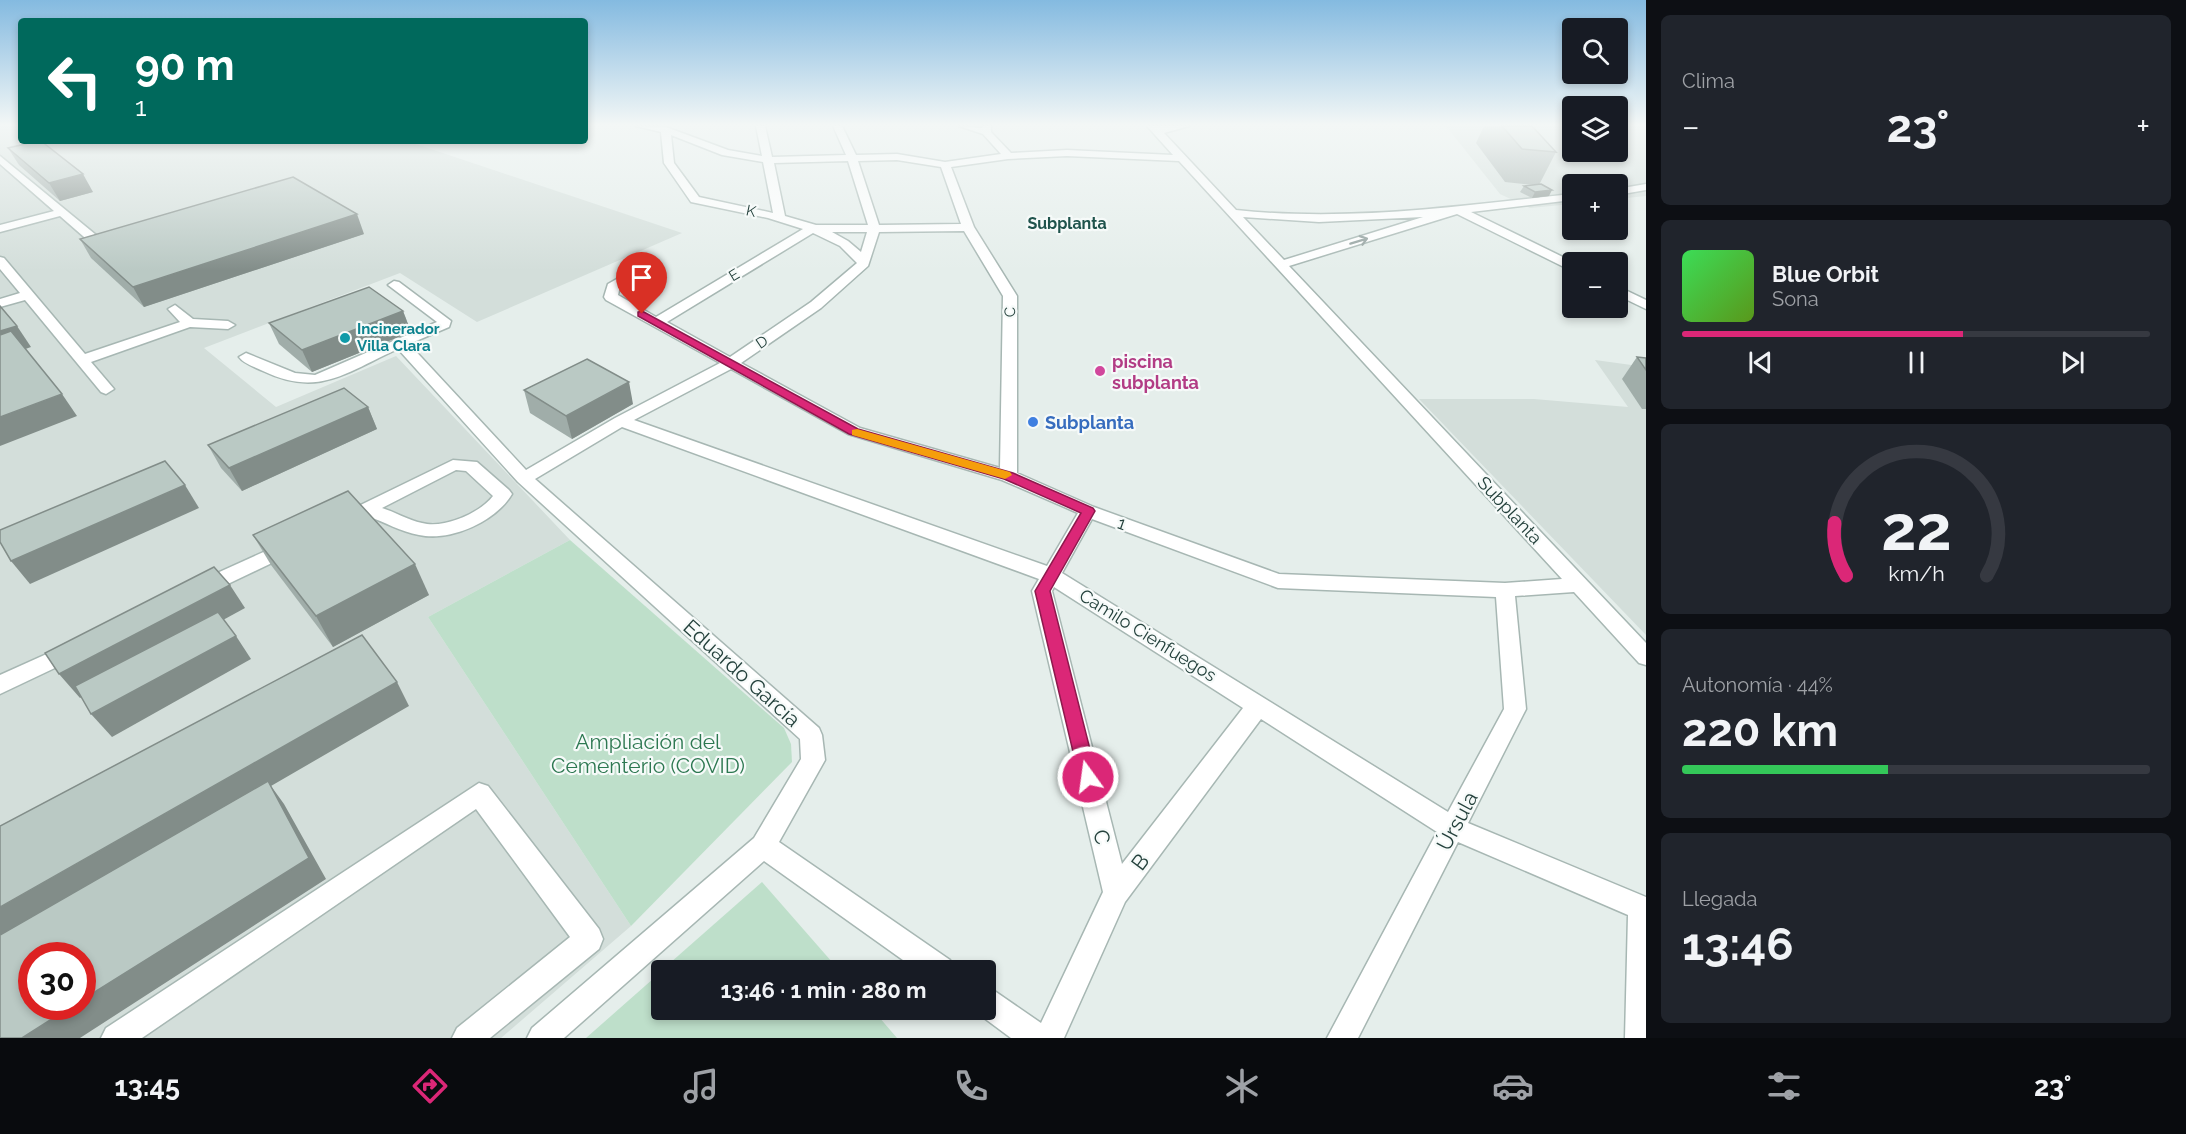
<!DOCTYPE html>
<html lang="es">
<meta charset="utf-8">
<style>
:root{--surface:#171b24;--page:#20242c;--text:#f1f3f6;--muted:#9ea1a6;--line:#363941;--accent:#db2777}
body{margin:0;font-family:Raleway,sans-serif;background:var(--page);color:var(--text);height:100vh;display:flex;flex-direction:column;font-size:22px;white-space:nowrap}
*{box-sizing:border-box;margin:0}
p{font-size:20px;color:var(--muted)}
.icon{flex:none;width:33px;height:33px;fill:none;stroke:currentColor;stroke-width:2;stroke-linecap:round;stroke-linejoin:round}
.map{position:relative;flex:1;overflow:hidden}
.details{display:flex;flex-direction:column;gap:15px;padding:15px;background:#0d0f14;width:540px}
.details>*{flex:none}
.guide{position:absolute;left:18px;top:18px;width:570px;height:126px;border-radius:6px;box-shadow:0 3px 9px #0003;background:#00695c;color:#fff;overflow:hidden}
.fabs{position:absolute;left:1562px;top:18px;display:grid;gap:12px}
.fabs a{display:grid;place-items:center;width:66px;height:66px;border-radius:6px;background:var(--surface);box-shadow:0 3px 9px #0003;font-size:30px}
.speed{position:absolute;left:18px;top:942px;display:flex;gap:12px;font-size:30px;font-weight:700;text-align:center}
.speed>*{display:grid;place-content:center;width:78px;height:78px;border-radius:50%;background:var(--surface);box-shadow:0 3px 9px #0003;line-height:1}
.speed .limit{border:9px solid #d22;background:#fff;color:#111}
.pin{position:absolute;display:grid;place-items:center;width:51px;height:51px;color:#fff;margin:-62px -26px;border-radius:50% 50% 50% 0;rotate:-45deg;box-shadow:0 0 6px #0007}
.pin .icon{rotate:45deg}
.me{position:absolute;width:66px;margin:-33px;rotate:346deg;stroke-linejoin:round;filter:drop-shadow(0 0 4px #0008)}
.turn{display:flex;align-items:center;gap:21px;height:126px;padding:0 18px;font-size:27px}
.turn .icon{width:78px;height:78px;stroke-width:2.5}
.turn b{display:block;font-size:42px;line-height:51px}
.big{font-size:45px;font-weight:700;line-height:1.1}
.details .card{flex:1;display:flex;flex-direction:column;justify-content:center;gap:9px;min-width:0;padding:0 21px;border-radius:9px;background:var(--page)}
.details .dial{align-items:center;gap:0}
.dial svg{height:156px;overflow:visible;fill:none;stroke:var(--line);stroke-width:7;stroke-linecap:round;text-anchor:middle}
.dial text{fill:var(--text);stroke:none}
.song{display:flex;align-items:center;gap:18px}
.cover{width:72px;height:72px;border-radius:9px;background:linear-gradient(135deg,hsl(130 70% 55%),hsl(90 70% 35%))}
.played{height:6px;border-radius:3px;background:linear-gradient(90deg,var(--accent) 60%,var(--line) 60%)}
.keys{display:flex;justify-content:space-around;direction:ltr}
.heat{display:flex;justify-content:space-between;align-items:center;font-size:33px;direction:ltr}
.charge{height:9px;border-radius:4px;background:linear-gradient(90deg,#34c759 44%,var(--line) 0)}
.trip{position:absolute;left:651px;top:960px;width:345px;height:60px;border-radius:6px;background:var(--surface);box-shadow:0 3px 9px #0003;font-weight:700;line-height:60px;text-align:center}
.menu{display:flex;height:96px;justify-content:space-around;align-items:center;background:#090b0e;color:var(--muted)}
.menu .icon{width:42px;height:42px}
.menu .selected{color:var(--accent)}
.menu b{font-size:27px;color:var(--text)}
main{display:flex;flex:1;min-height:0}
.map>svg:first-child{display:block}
.built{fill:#d3deda;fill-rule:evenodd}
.green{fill:#bedfca}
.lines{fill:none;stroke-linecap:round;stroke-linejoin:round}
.minor-casing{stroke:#a7b7b3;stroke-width:3}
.minor{fill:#fff;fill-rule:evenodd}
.wall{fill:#a0ada9}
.shaded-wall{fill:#828d89}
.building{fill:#bac9c4;stroke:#828d89;stroke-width:1.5}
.oneway{stroke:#92a09e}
.route{fill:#db2777;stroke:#8e194d;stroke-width:1.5}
.slow{fill:#f59e0b}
.culture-dot{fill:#0f9aa8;stroke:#f6faf9;stroke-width:2}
.hotel-dot{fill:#d1479c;stroke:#f6faf9;stroke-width:2}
.shop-dot{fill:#3f7fe0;stroke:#f6faf9;stroke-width:2}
.labels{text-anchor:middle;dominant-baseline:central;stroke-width:4.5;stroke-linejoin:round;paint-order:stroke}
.far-street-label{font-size:15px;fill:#24413c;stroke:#f6faf9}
.far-culture-label{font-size:15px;font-weight:bold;fill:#0d838f;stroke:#f6faf9;text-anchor:start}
.far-neighbourhood-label{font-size:16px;font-weight:bold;fill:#1f534c;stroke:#f6faf9}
.hotel-label{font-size:18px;font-weight:bold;fill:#b23c85;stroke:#f6faf9;text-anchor:start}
.shop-label{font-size:18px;font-weight:bold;fill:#366cbe;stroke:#f6faf9;text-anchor:start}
.street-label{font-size:18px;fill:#24413c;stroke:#f6faf9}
.near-street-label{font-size:21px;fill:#24413c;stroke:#f6faf9}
.near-park-label{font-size:21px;fill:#2d7851;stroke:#f6faf9}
</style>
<main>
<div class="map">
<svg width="1646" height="1038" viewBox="0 0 1646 1038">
<rect width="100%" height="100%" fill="#e5eeeb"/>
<!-- built -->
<g class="built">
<path d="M0 126H21V141H407L682 233 477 322 400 273 204 348 276 407 396 356 570 540 428 617 631 926 501 1038H0ZM32 956H82V1006H32Z"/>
<path d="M1446 126H1572V152H1617V126H1646V196L1617 199V184H1572V204L1530 208 1500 194Z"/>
<path d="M1595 360 1646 367V635L1419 399H1534L1628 407Z"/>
</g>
<!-- green -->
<g class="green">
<path d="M570 540 784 728 791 744 792 762 631 926 428 617Z"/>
<path d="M762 882 839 970H662Z"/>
<path d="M662 971V1010H873L897 1038H586Z"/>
</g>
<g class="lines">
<!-- minor casing -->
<g class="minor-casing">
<g id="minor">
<path d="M636 126 666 127 728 150 762 156 756 126H765L772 157 846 155 833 126H842L856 155 897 154 945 162 1001 154 983 134 959 126 982 128 983 126H991V132L1011 153 1067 150 1173 155 1147 126H1189L1164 133 1236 210C1349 222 1460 206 1572 194V200L1471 212 1573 262 1572 271 1457 214 1289 266 1646 643V665L1639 663 1574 592 1515 596 1526 709 1468 823 1646 897V1038H1625L1628 915 1458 842 1358 1038H1327L1437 832 1261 719 1125 902 1064 1038H1011L976 1012 975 1010H986V988L996 992 1041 1023 1103 892 1032 591 1039 579 622 427 535 479 819 728 822 735 825 760 779 842 950 960 954 970H917L764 861 564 1038H527L532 1028 754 838 801 759 800 739 518 482 398 349C346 372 319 398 263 371 255 367 244 364 239 357L246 353 295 373 315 375 437 322 388 285 394 281 399 282 451 321 449 327 409 344 526 470 615 418 720 363 606 300 604 297 608 284 643 264H651V270L620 286 618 295 656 317 803 229 768 218 691 202 664 163 661 132ZM671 135 722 155 763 162 773 213 699 197 674 163ZM1067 156 1179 161 1562 579 1505 583 1279 574 1094 507 1017 473V296L974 227 951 167 1008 159ZM897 160 941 167 961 224 879 225 858 161ZM848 161 868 225H816L785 216 774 163ZM1243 217 1319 222 1423 217 1284 260ZM964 231 1003 296 1000 468 860 428 741 363 821 308 868 266 879 232ZM832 232H867L861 252 848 241ZM813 233 840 246 857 263 811 302 730 357 667 322ZM731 369 848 434 1002 480 1078 513 1047 566 634 420ZM1092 519 1278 588 1496 597 1504 709 1448 812 1062 573ZM1054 587 1243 708 1122 864 1052 591Z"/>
<path d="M0 156 107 244V250H99L60 216 0 232V225L54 211 0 164Z"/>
<path d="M1646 184V190L1617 195V189Z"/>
<path d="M0 257 4 258 85 354 180 322 168 309 175 305 193 319 228 321 235 325 228 329 190 327 91 362 114 389 106 394 101 392 25 300 0 307V299L20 293 0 269Z"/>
<path d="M1617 286 1646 300V309L1617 295Z"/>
<path d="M453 460 477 462 509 490 512 494C496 521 451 542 419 535 401 532 385 522 367 516L342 527 333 521 336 517ZM456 470 466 471 493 496C480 513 444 529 422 523 408 520 395 512 382 508Z"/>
<path d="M288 541 295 542 297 547 295 552 209 593H195L192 588 195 583Z"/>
<path d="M71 643 78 645 81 651 78 657 0 694V675Z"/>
<path d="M479 783 488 786 599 929 603 939 599 949 490 1038H452L457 1028 570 937 476 809 142 1038H101L106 1028Z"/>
</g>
</g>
<!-- minor -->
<use href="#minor" class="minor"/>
</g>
<!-- wall -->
<g class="wall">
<path d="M1484 126H1532L1556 152 1539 185 1549 196 1532 198 1520 192 1524 186 1534 185 1505 182 1476 143Z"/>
<path d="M8 148 93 192 60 201 19 165Z"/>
<path d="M364 234 144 307 91 258 80 239Z"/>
<path d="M403 311 411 332 312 372 279 344 269 323Z"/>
<path d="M1637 357 1646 358V409H1642L1622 379Z"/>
<path d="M524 390 633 404 572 439 530 413Z"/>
<path d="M368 407 377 429 242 491 221 468 208 445Z"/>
<path d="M253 535 429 595 333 647 271 565Z"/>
</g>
<!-- shaded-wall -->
<g class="shaded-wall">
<path d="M83 174 93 192 60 201 49 183Z"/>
<path d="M1552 190 1549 196 1532 198 1535 192Z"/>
<path d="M357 214 364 234 144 307 133 287Z"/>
<path d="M403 311 411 332 312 372 302 350Z"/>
<path d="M17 326 31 347 0 358V331Z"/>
<path d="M629 382 633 404 572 439 566 416Z"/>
<path d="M62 394 77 416 0 446V417Z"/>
<path d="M368 407 377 429 242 491 229 468Z"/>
<path d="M185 485 199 508 30 584 11 561Z"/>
<path d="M415 564 429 595 333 647 316 616Z"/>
<path d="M230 585 245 608 80 698 59 674Z"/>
<path d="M236 636 251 659 112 737 91 714Z"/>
<path d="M397 682 409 706 271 786 284 804 326 879 80 1038H22L72 1006H82V1000L0 944V907Z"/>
</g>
<!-- building -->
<g class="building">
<path d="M1502 126H1532L1556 152 1522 149Z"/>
<path d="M38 141H41L83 174 49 183 8 148Z"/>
<path d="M293 177 357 214 133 287 80 239Z"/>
<path d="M1541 184 1552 190 1535 192 1524 186Z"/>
<path d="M369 287 403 311 302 350 269 323Z"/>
<path d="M0 306 17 326 0 331Z"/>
<path d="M11 331 62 394 0 417V335Z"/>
<path d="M1637 357 1646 358V370Z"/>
<path d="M587 359 629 382 566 416 524 390Z"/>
<path d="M344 388 368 407 229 468 208 445Z"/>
<path d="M165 461 185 485 11 561 0 542V530Z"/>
<path d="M348 491 415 564 316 616 253 535Z"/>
<path d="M214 567 230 585 59 674 45 653Z"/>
<path d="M218 612 236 636 91 714 75 686Z"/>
<path d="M362 635 397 682 0 907V826Z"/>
<path d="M268 781 309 858 82 1000V956H32V1006H72L22 1038H0V935Z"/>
</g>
<!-- one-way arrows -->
<defs><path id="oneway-shaft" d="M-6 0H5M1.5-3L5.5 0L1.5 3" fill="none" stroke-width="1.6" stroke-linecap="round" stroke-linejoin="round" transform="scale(1.5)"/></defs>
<use class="oneway" href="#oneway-shaft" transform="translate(1359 241) rotate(-17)"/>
<!-- sky -->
<linearGradient id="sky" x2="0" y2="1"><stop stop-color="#84bae0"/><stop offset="0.46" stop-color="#f3f7f6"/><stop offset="1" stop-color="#f3f7f6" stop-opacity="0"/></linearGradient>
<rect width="1646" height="271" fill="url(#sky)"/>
<!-- route -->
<path class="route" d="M642 311 858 429 1013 473 1093 508 1095 511 1050 591 1097 777 1094 782 1088 785 1081 782 1079 777 1035 591 1081 513 1004 479 849 434 638 316V312Z"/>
<!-- slow -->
<path class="slow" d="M857 429 1010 472 1012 475 1005 479 852 435V430Z"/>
<!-- markers -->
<circle class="culture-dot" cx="345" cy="338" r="6"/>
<circle class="hotel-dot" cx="1100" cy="371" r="6"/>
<circle class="shop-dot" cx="1033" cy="422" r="6"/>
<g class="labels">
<!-- far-street labels -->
<g class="far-street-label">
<text transform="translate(751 211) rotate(12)">K</text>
<text transform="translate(734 275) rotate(-31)">E</text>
<text transform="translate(1010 312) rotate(-89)">C</text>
<text transform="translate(762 342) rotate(-34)">D</text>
</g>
<!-- far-culture labels -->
<g class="far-culture-label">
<text x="357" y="329">Incinerador<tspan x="357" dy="17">Villa Clara</tspan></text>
</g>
<!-- far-neighbourhood labels -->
<g class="far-neighbourhood-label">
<text x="1067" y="223">Subplanta</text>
</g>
<!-- hotel labels -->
<g class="hotel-label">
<text x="1112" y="361">piscina<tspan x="1112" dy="21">subplanta</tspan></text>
</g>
<!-- shop labels -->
<g class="shop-label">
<text x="1045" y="422">Subplanta</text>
</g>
<!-- street labels -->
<g class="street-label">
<text transform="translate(1510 510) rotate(47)">Subplanta</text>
<text transform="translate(1122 523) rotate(20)">1</text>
<text transform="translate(1148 635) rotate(32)">Camilo Cienfuegos</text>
</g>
<!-- near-street labels -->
<g class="near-street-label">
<text transform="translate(742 673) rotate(42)">Eduardo García</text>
<text transform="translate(1457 821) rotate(-62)">Úrsula</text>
<text transform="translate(1102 837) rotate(76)">C</text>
<text transform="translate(1140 862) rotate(-53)">B</text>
</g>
<!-- near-park labels -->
<g class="near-park-label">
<text x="648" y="741">Ampliación del<tspan x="648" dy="24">Cementerio (COVID)</tspan></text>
</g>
</g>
</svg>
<div class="fabs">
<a><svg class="icon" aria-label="search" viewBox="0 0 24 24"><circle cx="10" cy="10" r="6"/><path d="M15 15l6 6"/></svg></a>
<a><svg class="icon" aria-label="layers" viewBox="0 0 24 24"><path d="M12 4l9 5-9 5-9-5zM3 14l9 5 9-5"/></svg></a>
<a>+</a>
<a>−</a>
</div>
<div class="speed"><div class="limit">30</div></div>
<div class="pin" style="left:642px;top:314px;background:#d93025"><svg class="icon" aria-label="arrive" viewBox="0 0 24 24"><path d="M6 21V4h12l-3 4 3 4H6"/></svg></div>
<svg class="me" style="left:1088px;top:777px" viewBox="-20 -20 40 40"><circle r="17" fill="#db2777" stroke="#fff" stroke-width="3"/><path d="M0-11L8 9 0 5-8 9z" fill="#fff"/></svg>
<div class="trip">13:46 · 1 min · 280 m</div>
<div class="guide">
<div class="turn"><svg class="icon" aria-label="left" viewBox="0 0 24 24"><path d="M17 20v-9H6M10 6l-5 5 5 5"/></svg><div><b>90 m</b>1</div></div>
</div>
</div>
<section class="details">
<div class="card"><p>Clima</p>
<div class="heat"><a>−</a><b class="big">23°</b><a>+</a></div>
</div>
<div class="card">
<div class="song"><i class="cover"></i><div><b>Blue Orbit</b><p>Sona</p></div></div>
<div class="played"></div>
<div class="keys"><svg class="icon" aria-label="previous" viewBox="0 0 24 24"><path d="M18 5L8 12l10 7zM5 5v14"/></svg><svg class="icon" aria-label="pause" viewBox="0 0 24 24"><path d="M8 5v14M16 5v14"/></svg><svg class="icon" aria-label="next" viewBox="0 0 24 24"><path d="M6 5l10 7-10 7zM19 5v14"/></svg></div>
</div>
<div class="card dial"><svg viewBox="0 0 100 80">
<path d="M14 69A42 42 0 1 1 86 69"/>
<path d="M14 69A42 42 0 0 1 8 42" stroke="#db2777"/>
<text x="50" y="56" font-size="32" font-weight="700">22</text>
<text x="50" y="72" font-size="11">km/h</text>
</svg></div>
<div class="card"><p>Autonomía · 44%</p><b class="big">220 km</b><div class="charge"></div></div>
<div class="card"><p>Llegada</p><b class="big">13:46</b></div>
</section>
</main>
<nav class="menu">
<b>13:45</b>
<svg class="icon selected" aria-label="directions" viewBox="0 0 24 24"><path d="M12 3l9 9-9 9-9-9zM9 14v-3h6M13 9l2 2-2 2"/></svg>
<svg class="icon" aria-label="music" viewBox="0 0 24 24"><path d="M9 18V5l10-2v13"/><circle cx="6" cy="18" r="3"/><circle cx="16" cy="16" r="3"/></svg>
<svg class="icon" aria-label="phone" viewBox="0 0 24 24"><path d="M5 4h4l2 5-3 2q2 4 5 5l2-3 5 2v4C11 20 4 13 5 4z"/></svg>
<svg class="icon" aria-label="climate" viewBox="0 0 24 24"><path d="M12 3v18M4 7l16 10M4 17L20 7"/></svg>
<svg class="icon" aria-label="car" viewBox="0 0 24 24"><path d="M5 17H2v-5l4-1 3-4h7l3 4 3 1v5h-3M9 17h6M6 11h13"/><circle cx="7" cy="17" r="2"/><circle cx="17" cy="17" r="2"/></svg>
<svg class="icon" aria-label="filters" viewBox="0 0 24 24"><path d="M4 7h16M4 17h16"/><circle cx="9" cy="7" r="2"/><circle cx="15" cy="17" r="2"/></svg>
<b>23°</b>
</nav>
